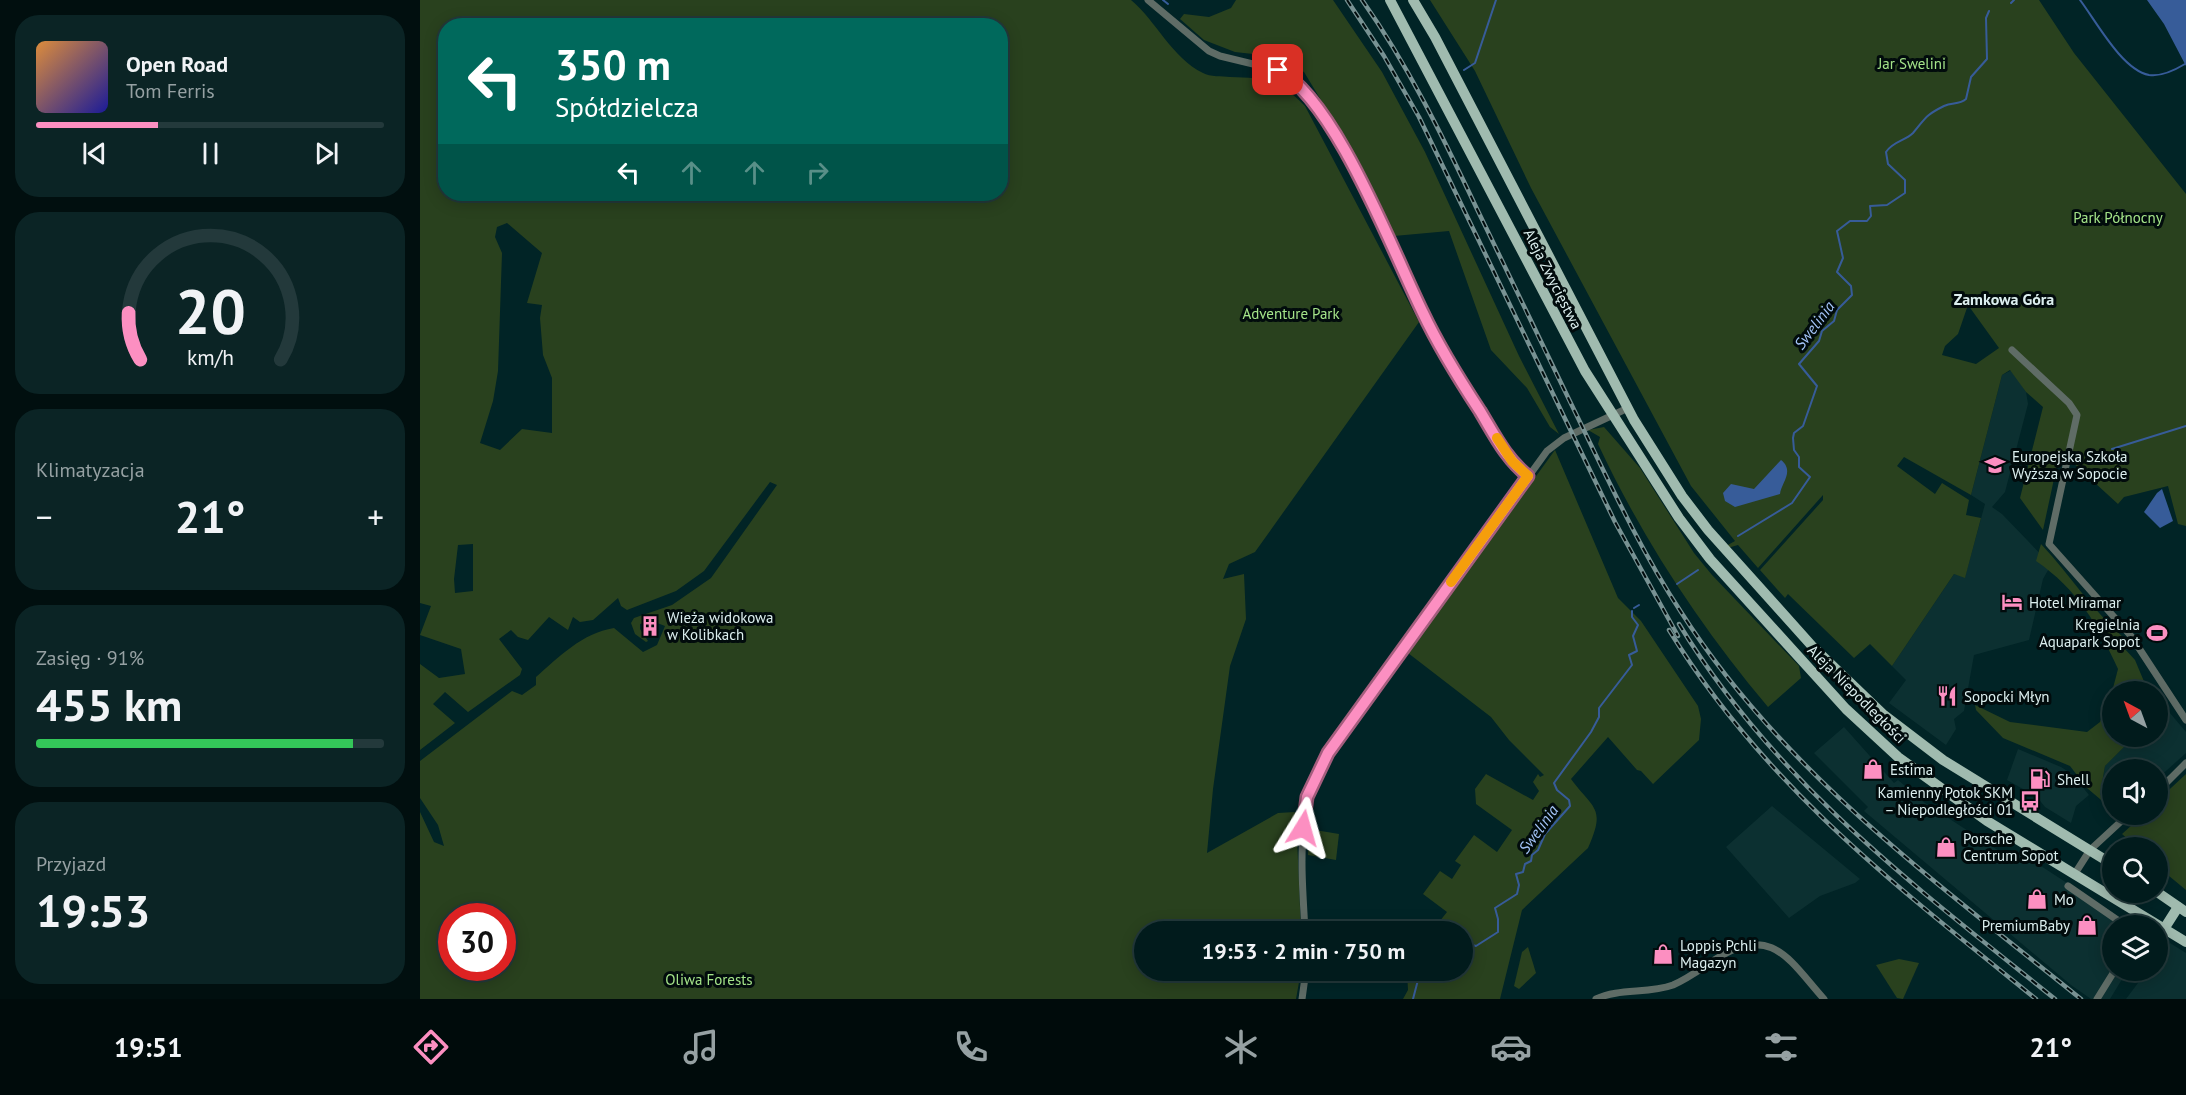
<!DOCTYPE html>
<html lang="pl">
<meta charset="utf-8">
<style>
:root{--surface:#011b1c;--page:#0b2425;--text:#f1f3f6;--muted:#96a1a3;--line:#23393b;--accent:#fc8fc1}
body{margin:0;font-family:"PT Sans",sans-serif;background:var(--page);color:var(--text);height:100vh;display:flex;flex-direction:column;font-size:22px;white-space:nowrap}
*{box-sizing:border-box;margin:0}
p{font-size:20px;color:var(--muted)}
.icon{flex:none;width:33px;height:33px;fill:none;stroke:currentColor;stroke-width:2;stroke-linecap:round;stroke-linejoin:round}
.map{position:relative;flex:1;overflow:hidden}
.details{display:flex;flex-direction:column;gap:15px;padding:15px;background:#010f0f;width:420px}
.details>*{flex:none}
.hud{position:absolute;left:18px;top:18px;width:570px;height:183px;border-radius:24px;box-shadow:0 3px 15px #0003,0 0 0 2px var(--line);background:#00695c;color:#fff;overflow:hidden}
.needle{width:39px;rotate:319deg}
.buttons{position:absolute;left:1682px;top:681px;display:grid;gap:12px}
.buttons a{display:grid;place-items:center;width:66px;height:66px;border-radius:50%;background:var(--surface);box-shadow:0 3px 15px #0003,0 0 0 2px var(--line);font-size:30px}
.speed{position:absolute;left:18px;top:903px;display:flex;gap:12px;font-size:30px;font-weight:700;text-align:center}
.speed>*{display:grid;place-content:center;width:78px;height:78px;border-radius:50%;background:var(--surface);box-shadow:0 3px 15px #0003,0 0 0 2px var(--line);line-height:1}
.speed .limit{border:9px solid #d22;background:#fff;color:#111}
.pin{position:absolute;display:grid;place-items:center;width:51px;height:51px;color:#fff;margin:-26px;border-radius:12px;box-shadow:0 3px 9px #0006}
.me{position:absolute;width:66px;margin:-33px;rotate:8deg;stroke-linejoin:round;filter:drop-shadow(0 0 4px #0008)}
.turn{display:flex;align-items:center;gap:21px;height:126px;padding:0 18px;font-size:27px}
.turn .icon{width:78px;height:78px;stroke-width:2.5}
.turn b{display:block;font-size:42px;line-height:51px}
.lanes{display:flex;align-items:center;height:57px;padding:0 18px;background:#0003;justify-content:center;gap:30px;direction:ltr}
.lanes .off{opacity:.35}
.big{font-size:45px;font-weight:700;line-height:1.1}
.details .tile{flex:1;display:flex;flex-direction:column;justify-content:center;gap:9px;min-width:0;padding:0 21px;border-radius:24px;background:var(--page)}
.details .dial{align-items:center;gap:0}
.dial svg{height:156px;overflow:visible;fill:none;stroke:var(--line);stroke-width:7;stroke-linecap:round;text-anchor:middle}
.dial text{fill:var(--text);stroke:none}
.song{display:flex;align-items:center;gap:18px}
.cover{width:72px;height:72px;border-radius:9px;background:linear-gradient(135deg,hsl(30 70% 55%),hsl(240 70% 35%))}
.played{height:6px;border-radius:3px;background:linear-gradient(90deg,var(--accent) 35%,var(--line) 35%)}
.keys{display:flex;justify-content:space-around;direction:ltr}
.heat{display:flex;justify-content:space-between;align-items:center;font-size:33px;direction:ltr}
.charge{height:9px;border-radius:4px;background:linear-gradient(90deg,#34c759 91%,var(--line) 0)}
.trip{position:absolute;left:714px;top:921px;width:339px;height:60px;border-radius:30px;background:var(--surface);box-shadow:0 3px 15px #0003,0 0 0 2px var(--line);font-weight:700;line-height:60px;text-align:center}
.tabs{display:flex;height:96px;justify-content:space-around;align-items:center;background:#000b0b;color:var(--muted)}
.tabs .icon{width:42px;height:42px}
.tabs .active{color:var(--accent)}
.tabs b{font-size:27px;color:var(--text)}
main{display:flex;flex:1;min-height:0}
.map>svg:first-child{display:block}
.built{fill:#0c3031}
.green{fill:#29411e;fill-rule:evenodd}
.water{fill:#375c99}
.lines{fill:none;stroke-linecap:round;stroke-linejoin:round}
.stream{stroke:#375c99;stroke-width:2}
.street{stroke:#5f6c66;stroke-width:7}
.primary{stroke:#a0bbaf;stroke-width:10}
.rail-casing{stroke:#789293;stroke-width:4.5}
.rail{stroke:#010b0c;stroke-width:2;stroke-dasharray:7;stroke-linecap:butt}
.route-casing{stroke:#a45d7d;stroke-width:15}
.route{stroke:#fc8fc1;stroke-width:10}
.slow{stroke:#f59e0b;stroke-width:10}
.labels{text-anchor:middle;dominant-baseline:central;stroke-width:6;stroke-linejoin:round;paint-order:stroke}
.park-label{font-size:15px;fill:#a4e489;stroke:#010b0c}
.street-label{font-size:15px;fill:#dcefef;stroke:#010b0c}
.poi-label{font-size:15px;fill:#dcefef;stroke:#010b0c;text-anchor:start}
.neighbourhood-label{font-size:16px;font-weight:bold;fill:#dcefef;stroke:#010b0c}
.water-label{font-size:16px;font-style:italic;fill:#a4c5f9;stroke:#010b0c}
</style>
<main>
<section class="details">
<div class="tile">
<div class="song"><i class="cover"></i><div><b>Open Road</b><p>Tom Ferris</p></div></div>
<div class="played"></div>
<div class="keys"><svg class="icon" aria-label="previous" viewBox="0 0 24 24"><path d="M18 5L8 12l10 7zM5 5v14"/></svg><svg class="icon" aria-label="pause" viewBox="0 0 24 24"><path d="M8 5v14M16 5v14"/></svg><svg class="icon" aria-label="next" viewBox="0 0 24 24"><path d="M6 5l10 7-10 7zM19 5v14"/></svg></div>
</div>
<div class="tile dial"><svg viewBox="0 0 100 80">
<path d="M14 69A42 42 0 1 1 86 69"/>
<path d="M14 69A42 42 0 0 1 8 45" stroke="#fc8fc1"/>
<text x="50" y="56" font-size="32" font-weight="700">20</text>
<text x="50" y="72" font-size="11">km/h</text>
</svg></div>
<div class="tile"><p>Klimatyzacja</p>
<div class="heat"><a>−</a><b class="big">21°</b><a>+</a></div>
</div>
<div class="tile"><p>Zasięg · 91%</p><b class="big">455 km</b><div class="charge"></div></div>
<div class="tile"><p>Przyjazd</p><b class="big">19:53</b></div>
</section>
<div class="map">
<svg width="1766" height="999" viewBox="0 0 1766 999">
<rect width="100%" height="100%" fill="#012426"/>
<!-- built -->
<g class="built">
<path d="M1592 370 1606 392 1608 404 1585 492 1572 507 1582 514 1631 565 1623 579 1609 640 1554 655 1544 711 1534 719 1536 729 1526 745 1469 703 1486 680 1472 666 1534 574 1545 577 1565 504 1551 495 1582 375Z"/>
<path d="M1744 706 1766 732V753L1737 779V770H1692V810L1688 808 1686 801 1680 794 1685 766 1714 737 1737 736V713Z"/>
<path d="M1424 727 1474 783 1478 780 1505 803 1590 858 1596 850 1701 918 1709 916 1724 925 1692 926V970L1707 971 1690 999H1671L1651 985 1444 811 1448 807 1394 753Z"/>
<path d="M1598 749 1641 767 1652 774 1669 795 1656 806 1651 823 1625 807 1617 797 1587 780Z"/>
<path d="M1352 806 1440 879 1435 883 1400 896 1369 918 1306 847Z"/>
<path d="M1750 943 1766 953V999H1706L1727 971 1737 970V959Z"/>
</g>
<!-- green -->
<g class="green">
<path d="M0 0H711C737 22 752 58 783 73 790 77 802 76 810 77 847 78 858 79 885 106L999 322 835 552 809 564 803 579 824 574 826 619 810 666 793 789 787 853 858 813 875 812 879 818 877 837 881 931 724 932V970L881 971 876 999H0V812L14 842 24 846 18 825 0 798V761L92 691 102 695 116 685V677C139 657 162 633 194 628L223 652 237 645 245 626 232 621 220 624V629L228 641 226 642 215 634 211 623 214 618 252 605 291 578 357 485 350 482 284 571 256 591 207 610 201 606 198 598 173 620 160 622 153 617 148 630 129 617 108 640 98 637 91 630 79 639 102 669 100 675 48 712 25 692 13 704 35 723 0 750V664L19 678 45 674 41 649 0 635 11 606 0 603ZM26 26H580V194H26ZM87 223 122 253 107 303 122 305 120 318 123 355 132 378V433L102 429 80 450 60 443 73 401 78 371 82 253 75 237 77 227ZM53 544V591L35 593 34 579 38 545ZM32 916H82V968H32Z"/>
<path d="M816 0H913L962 72 1005 152 1099 356 1139 434 1130 427 1107 388 1071 350 1029 231 974 236 933 153 884 72 851 56 815 52 784 40 760 19 764 14 789 17 811 8Z"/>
<path d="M1010 0H1619L1654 53 1766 194V526L1758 524 1748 486 1704 497 1698 504 1640 451 1623 530 1600 498 1623 407 1606 392 1590 370 1582 375 1551 495 1484 457 1477 466 1515 494 1522 483 1549 500 1546 515 1561 518 1545 578 1534 574 1472 666 1450 644 1434 658 1368 594 1365 598 1340 570 1403 500V495L1338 568 1318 545 1297 551 1315 541 1271 486 1111 188 1055 71ZM1548 305 1579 348 1556 364 1522 355 1525 346 1538 334Z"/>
<path d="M1184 427 1220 468 1274 553 1292 575 1379 666 1381 678 1348 707C1280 626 1223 540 1178 444L1180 437 1168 430Z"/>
<path d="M1135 450 1198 598 1221 621 1278 706 1281 719 1279 740 1233 784 1221 771 1217 770 1188 737 1151 779C1174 810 1186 807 1168 848L1102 910 1080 999H983L988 990 987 971 1042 970V932L1012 931 1027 912 1003 894 1020 871 1032 879 1041 865 1035 861 1054 835 1077 852 1092 830 1056 804 1055 789 1066 774 1113 800 1119 791 1113 782 1118 774 1120 777 1124 775 1089 740 1071 717 988 653Z"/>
<path d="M1621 544C1650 575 1672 610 1704 638V648L1715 660 1728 691 1692 692 1698 669C1678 625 1657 589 1616 561Z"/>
<path d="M1692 692V736L1714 737 1685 766 1680 794 1687 805 1667 788 1650 766 1583 738 1556 710 1555 705 1590 722 1667 732 1680 722Z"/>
<path d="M1766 774V890L1737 866V848L1717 847 1702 834 1723 815 1737 814V801Z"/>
<path d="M889 829 919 834 916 860 888 855Z"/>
<path d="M1108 947 1116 973 1099 989 1094 986 1102 952Z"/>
<path d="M1479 959 1499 963 1483 999 1477 998 1456 965Z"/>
</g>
<!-- water -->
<g class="water">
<path d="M1727 0H1766V66L1744 24Z"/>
<path d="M1361 460C1375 471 1361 483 1360 494L1315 507 1305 501 1303 493 1311 484 1334 489Z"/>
<path d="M1742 489 1753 521 1740 528 1724 512 1737 493Z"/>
</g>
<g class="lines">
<!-- stream -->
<g class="stream">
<path d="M743 0 748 4"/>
<path d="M1660 0C1676 21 1702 70 1729 75 1742 77 1755 70 1765 64"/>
<path d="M1591 3 1594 0"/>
<path d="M1044 70 1055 63 1076 0"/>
<path d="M1692 449 1766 426"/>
<path d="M1318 536 1372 503 1390 477 1379 467V457L1374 450 1373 438 1374 433 1383 426 1397 386 1379 364 1399 341 1402 331 1414 321 1417 310 1432 295 1431 286 1417 272 1423 258 1417 231 1430 221H1447L1451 216 1450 206 1467 205 1485 193V180L1468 164 1466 152C1473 141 1485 141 1493 133 1506 118 1504 116 1524 106 1532 102 1539 105 1546 99L1551 77 1567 59 1566 18 1569 11"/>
<path d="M1257 584 1278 570"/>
<path d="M1214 608 1219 605"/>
<path d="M1042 942 1056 946 1078 932V919L1075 908 1097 894 1099 885 1096 874 1103 872 1105 864 1111 861 1112 855 1118 850 1125 834 1150 806 1149 800 1137 790 1134 783 1171 732 1179 717V708L1212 665 1209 655 1217 651 1213 636 1218 625 1212 617V611"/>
<path d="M993 999 998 980 994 970"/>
</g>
<!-- street -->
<g class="street">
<path d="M728 0 789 51 800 56 858 70 874 80 888 95 942 183 1025 354 1087 455 1108 476"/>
<path d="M1592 350 1649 403 1657 415 1629 544 1711 636 1766 720"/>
<path d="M1737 792 1766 763"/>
<path d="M1654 875 1670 850 1709 814"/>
<path d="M1648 886 1706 926"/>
<path d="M885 932C882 870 874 808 908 753L1127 451 1144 438 1208 408"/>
<path d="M882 999 886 970"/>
<path d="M1176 999C1199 988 1228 994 1253 985 1269 978 1282 968 1296 959 1352 923 1370 961 1404 999"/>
<path d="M1677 999 1695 970"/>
</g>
<!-- primary -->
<g class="primary">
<path d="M970 0 1165 371 1259 518 1290 559 1426 709 1478 757 1567 821 1766 942"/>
<path d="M993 0 1015 37 1214 420 1262 496 1288 530 1392 646 1464 715 1523 760 1692 864"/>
<path d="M1737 892 1766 912"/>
<path d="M1744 929 1758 907"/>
</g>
<!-- rail casing -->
<g class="rail-casing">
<g id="rail">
<path d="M927 0 964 56 999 117 1195 522 1258 636"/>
<path d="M942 0C988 65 1023 137 1057 209 1091 279 1124 349 1158 418 1190 484 1221 551 1261 612 1363 772 1516 882 1661 999"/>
<path d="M1259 624C1356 783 1492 884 1635 999"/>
<path d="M1249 630C1345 786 1476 886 1616 999"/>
</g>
</g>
<!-- rail -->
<use href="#rail" class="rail"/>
</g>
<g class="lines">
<!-- route casing -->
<g class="route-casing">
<path id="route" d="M858 70C915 99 973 252 1003 313 1019 347 1039 379 1060 411 1074 434 1086 459 1108 476L908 753 887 797 883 828"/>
</g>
<!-- route -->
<use href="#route" class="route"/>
<!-- slow -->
<path class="slow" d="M1031 582 1108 476 1092 461 1077 438"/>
</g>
<!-- icons -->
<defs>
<g id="school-bare" transform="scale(1.62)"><path d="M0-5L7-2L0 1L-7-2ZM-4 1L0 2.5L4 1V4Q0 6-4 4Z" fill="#fc8fc1" stroke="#010b0c" stroke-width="2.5" paint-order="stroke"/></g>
<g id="hotel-bare" transform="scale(1.62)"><path d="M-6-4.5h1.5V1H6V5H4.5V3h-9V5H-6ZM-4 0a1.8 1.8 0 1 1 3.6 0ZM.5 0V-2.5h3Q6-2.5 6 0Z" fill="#fc8fc1" stroke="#010b0c" stroke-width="2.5" paint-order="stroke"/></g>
<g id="building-bare" transform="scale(1.62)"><path d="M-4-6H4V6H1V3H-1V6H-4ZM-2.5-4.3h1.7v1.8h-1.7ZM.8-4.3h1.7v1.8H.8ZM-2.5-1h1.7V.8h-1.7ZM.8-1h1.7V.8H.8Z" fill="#fc8fc1" stroke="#010b0c" stroke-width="2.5" paint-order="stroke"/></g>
<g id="stadium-bare" transform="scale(1.62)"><path d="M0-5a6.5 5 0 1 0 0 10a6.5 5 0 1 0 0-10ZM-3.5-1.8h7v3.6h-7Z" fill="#fc8fc1" stroke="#010b0c" stroke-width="2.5" paint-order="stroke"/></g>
<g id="restaurant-bare" transform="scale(1.62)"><path d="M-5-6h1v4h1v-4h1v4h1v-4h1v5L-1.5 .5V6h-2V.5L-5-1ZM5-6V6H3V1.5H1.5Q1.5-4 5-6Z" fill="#fc8fc1" stroke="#010b0c" stroke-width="2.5" paint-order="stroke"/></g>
<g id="shop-bare" transform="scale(1.62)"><path d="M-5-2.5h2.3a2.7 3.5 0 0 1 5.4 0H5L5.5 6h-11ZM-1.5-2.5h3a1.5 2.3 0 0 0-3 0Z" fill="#fc8fc1" stroke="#010b0c" stroke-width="2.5" paint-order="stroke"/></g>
<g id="fuel-bare" transform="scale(1.62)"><path d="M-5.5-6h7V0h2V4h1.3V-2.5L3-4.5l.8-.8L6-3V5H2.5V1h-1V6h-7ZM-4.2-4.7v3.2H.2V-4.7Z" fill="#fc8fc1" stroke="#010b0c" stroke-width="2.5" paint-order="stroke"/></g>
<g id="bus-bare" transform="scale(1.62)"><path d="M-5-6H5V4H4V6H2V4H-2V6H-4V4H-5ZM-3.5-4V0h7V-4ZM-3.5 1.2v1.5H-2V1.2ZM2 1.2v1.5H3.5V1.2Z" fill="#fc8fc1" stroke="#010b0c" stroke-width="2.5" paint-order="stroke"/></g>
</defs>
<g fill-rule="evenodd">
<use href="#school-bare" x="1575" y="465"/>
<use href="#hotel-bare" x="1592" y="602"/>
<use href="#building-bare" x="230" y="626"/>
<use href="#stadium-bare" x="1737" y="633"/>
<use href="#restaurant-bare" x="1527" y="696"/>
<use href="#shop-bare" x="1453" y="769"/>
<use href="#fuel-bare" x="1620" y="779"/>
<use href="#bus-bare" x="1610" y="801"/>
<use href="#shop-bare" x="1526" y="847"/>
<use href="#shop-bare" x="1617" y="899"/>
<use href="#shop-bare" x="1667" y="925"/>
<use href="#shop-bare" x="1243" y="954"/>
</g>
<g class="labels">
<!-- park labels -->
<g class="park-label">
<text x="1492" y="63">Jar Swelini</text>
<text x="1698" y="217">Park Północny</text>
<text x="871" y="313">Adventure Park</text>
<text x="289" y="979">Oliwa Forests</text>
</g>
<!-- street labels -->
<g class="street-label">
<text transform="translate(1133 279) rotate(63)">Aleja Zwycięstwa</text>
<text transform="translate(1437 694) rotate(45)">Aleja Niepodległości</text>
</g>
<!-- poi labels -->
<g class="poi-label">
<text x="1592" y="456">Europejska Szkoła<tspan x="1592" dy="17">Wyższa w Sopocie</tspan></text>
<text x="1609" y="602">Hotel Miramar</text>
<text x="247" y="617">Wieża widokowa<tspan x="247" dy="17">w Kolibkach</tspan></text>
<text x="1720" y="624" text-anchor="end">Kręgielnia<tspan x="1720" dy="17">Aquapark Sopot</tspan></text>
<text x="1544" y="696">Sopocki Młyn</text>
<text x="1470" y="769">Estima</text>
<text x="1637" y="779">Shell</text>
<text x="1593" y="792" text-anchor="end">Kamienny Potok SKM<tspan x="1593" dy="17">– Niepodległości 01</tspan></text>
<text x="1543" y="838">Porsche<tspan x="1543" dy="17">Centrum Sopot</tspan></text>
<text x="1634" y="899">Mo</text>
<text x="1650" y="925" text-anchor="end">PremiumBaby</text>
<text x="1260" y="945">Loppis Pchli<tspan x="1260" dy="17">Magazyn</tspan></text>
</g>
<!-- neighbourhood labels -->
<g class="neighbourhood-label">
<text x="1584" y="299">Zamkowa Góra</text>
</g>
<!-- water labels -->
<g class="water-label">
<text transform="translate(1394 325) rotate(-53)">Swelinia</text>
<text transform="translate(1118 829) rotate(-54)">Swelinia</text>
</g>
</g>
</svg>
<div class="buttons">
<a><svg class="needle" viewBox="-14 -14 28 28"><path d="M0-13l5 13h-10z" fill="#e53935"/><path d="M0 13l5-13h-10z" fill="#96a1a3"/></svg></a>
<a><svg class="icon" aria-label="sound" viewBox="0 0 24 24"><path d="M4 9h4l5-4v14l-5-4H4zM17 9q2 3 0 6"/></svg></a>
<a><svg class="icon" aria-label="search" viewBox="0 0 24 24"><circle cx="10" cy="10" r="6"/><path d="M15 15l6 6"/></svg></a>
<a><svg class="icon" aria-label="layers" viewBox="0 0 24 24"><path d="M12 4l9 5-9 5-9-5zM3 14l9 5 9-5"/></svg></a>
</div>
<div class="speed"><div class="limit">30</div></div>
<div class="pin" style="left:858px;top:70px;background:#d93025"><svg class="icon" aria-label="arrive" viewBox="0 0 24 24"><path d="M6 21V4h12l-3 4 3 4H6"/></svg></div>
<svg class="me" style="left:883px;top:828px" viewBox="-20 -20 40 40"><path d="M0-17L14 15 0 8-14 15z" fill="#fc8fc1" stroke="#fff" stroke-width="4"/></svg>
<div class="trip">19:53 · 2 min · 750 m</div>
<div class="hud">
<div class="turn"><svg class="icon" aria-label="left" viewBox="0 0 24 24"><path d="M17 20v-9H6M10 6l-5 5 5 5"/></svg><div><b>350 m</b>Spółdzielcza</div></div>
<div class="lanes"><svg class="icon" aria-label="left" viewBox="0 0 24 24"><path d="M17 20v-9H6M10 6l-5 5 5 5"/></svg><svg class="icon off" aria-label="ahead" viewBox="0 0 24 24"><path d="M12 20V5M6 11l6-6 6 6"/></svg><svg class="icon off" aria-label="ahead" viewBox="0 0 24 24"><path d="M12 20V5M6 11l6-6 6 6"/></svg><svg class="icon off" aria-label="right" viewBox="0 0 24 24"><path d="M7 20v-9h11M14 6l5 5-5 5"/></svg></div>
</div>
</div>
</main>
<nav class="tabs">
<b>19:51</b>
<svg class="icon active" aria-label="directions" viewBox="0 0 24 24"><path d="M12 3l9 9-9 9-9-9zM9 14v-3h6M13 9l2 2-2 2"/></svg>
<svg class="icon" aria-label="music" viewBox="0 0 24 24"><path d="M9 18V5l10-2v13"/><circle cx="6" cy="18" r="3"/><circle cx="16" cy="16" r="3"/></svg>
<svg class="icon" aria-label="phone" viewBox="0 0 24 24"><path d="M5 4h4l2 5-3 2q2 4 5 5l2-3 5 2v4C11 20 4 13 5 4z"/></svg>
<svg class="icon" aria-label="climate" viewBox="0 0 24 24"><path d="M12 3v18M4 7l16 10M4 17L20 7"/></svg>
<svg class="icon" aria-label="car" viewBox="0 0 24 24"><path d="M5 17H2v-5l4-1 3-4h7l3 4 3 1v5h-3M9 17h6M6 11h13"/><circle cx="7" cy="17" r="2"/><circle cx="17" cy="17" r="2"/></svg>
<svg class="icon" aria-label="filters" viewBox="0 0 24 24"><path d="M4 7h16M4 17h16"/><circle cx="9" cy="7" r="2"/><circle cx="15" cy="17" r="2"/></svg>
<b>21°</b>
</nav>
